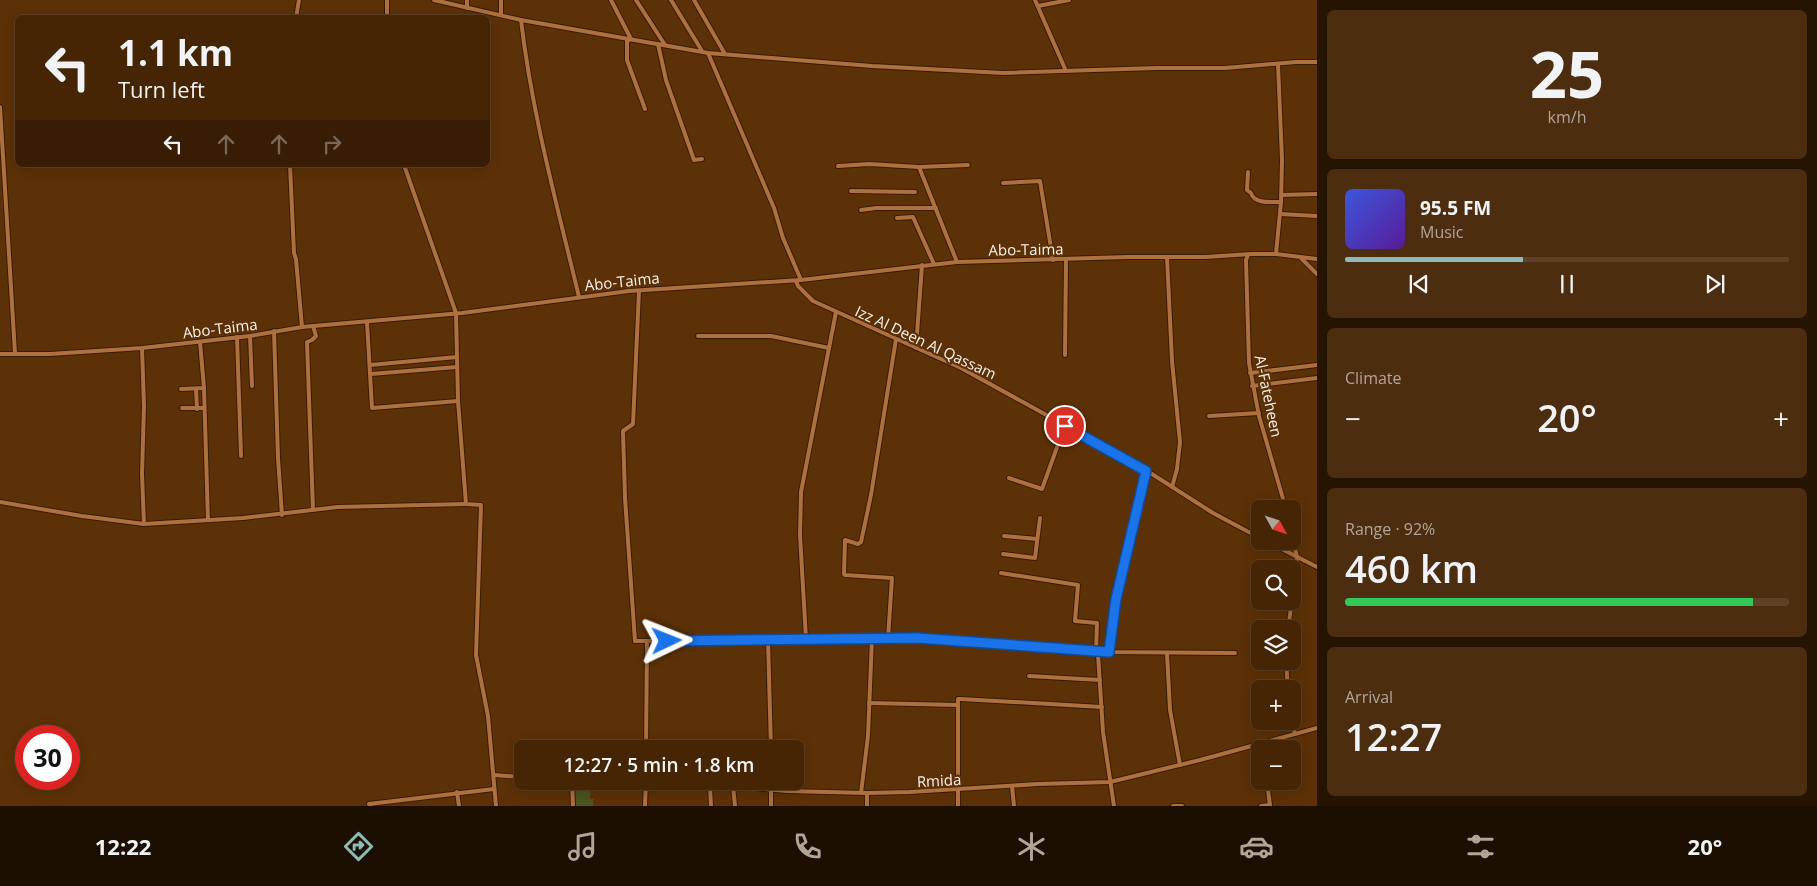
<!DOCTYPE html>
<meta charset="utf-8">
<style>
:root{--surface:#462505;--page:#4d2d0f;--text:#f1f3f6;--muted:#b0a59a;--line:#5e4227;--accent:#8bbbb9}
body{margin:0;font-family:"Open Sans",sans-serif;background:var(--page);color:var(--text);height:100vh;display:flex;flex-direction:column;font-size:19px;white-space:nowrap}
*{box-sizing:border-box;margin:0}
p{font-size:16px;color:var(--muted)}
.icon{flex:none;width:28px;height:28px;fill:none;stroke:currentColor;stroke-width:2;stroke-linecap:round;stroke-linejoin:round}
.map{position:relative;flex:1;overflow:hidden}
.panel{display:flex;flex-direction:column;gap:10px;padding:10px;background:#261403;width:500px}
.panel>*{flex:none}
.hud{position:absolute;left:15px;top:15px;width:475px;height:152px;border-radius:8px;box-shadow:0 2px 12px #0003,0 0 0 1px var(--line);background:#462505;color:var(--text);overflow:hidden}
.needle{width:32px;rotate:130deg}
.controls{position:absolute;left:1251px;top:500px;display:grid;gap:10px}
.controls a{display:grid;place-items:center;width:50px;height:50px;border-radius:8px;background:var(--surface);box-shadow:0 2px 12px #0003,0 0 0 1px var(--line);font-size:25px}
.speed{position:absolute;left:15px;top:725px;display:flex;gap:10px;font-size:25px;font-weight:700;text-align:center}
.speed>*{display:grid;place-content:center;width:65px;height:65px;border-radius:50%;background:var(--surface);box-shadow:0 2px 12px #0003,0 0 0 1px var(--line);line-height:1}
.speed .limit{border:8px solid #d22;background:#fff;color:#111}
.pin{position:absolute;display:grid;place-items:center;width:42px;height:42px;color:#fff;margin:-21px;border:2px solid #fff;border-radius:50%;box-shadow:0 1px 5px #0007}
.me{position:absolute;width:55px;margin:-28px;rotate:88deg;stroke-linejoin:round;filter:drop-shadow(0 0 4px #0008)}
.turn{display:flex;align-items:center;gap:18px;height:105px;padding:0 20px;font-size:22px}
.turn .icon{width:65px;height:65px;stroke-width:2.5}
.turn b{display:block;font-size:35px;line-height:42px}
.lanes{display:flex;align-items:center;height:48px;padding:0 20px;background:#0003;justify-content:center;gap:25px;direction:ltr}
.lanes .off{opacity:.35}
.big{font-size:38px;font-weight:600;line-height:1.1}
.panel .tile{flex:1;display:flex;flex-direction:column;justify-content:center;gap:8px;min-width:0;padding:0 18px;border-radius:8px;background:var(--page)}
.panel .dial{align-items:center;gap:0}
.dial b{font-size:65px;line-height:1}
.song{display:flex;align-items:center;gap:15px}
.cover{width:60px;height:60px;border-radius:8px;background:linear-gradient(135deg,hsl(230 70% 55%),hsl(270 70% 35%))}
.played{height:5px;border-radius:2px;background:linear-gradient(90deg,var(--accent) 40%,var(--line) 40%)}
.keys{display:flex;justify-content:space-around;direction:ltr}
.heat{display:flex;justify-content:space-between;align-items:center;font-size:28px;direction:ltr}
.charge{height:8px;border-radius:4px;background:linear-gradient(90deg,#34c759 92%,var(--line) 0)}
.trip{position:absolute;left:514px;top:740px;width:290px;height:50px;border-radius:8px;background:var(--surface);box-shadow:0 2px 12px #0003,0 0 0 1px var(--line);font-weight:600;line-height:50px;text-align:center}
.menu{display:flex;height:80px;justify-content:space-around;align-items:center;background:#1c0f02;color:var(--muted)}
.menu .icon{width:35px;height:35px}
.menu .on{color:var(--accent)}
.menu b{font-size:22px;color:var(--text)}
main{display:flex;flex:1;min-height:0}
.map>svg:first-child{display:block}
.green{fill:#4b5320}
.lines{fill:none;stroke-linecap:round;stroke-linejoin:round}
.minor-casing{stroke:#3a1c01;stroke-width:6}
.minor{stroke:#ae703e;stroke-width:4}
.route-casing{stroke:#114b97;stroke-width:12}
.route{stroke:#1a73e8;stroke-width:9}
.labels{text-anchor:middle;dominant-baseline:central;stroke-width:4.5;stroke-linejoin:round;paint-order:stroke}
.street-label{font-size:15px;fill:#faf2ed;stroke:#5d3107}
</style>
<main>
<div class="map">
<svg width="1317" height="806" viewBox="0 0 1317 806">
<rect width="100%" height="100%" fill="#5d3107"/>
<!-- green -->
<path class="green" d="M574 783H591L590 799H594L593 806H574Z"/>
<g class="lines">
<!-- minor casing -->
<g class="minor-casing">
<g id="minor">
<path d="M387 0V18"/>
<path d="M434 0 521 20 708 53 872 66 1003 73 1156 68H1225L1296 62H1317"/>
<path d="M611 0 631 39 627 41V60L645 109"/>
<path d="M636 0 665 45"/>
<path d="M671 0 702 51"/>
<path d="M694 0 725 54"/>
<path d="M1035 0 1066 71"/>
<path d="M1038 6 1069 0"/>
<path d="M467 8V0"/>
<path d="M501 15V0"/>
<path d="M296 18 299 0"/>
<path d="M521 20C532 114 557 205 579 297"/>
<path d="M658 44 666 80 694 160 702 159"/>
<path d="M708 53 774 208 783 238 801 280"/>
<path d="M0 107 15 353"/>
<path d="M290 165 294 253 296 259 302 327"/>
<path d="M404 165 456 313 458 401 466 504 481 505 476 655 488 716 496 806"/>
<path d="M838 166 869 164 919 167 968 165"/>
<path d="M919 167 957 262"/>
<path d="M1248 172 1247 190 1251 193C1254 204 1271 202 1281 202"/>
<path d="M1003 183 1040 181 1053 260"/>
<path d="M851 191 915 192"/>
<path d="M1281 195 1317 194"/>
<path d="M861 210 876 208H936"/>
<path d="M1280 214 1317 216"/>
<path d="M897 218 913 217 934 264"/>
<path d="M1276 254 1281 202 1282 160 1278 64"/>
<path d="M1248 255 1246 260 1249 363 1259 416 1286 509"/>
<path d="M1167 257 1172 361 1180 442 1177 469 1172 487"/>
<path d="M1301 258 1317 274"/>
<path d="M796 281 798 286 813 301 961 368 1141 467 1213 513 1260 538"/>
<path d="M639 291 633 424 623 431 625 498 635 641 918 638 1109 652 1235 653"/>
<path d="M367 322 372 408 458 401"/>
<path d="M274 331 278 458 282 515"/>
<path d="M250 336 252 386"/>
<path d="M698 336H771L829 348"/>
<path d="M237 337 241 456"/>
<path d="M142 348 144 406 142 474 144 524"/>
<path d="M916 348 922 265"/>
<path d="M0 354H50L142 348 250 336 302 327 462 313 629 291 801 280 957 262 1128 257H1205L1251 254H1276L1317 259"/>
<path d="M1065 355 1066 259"/>
<path d="M370 365 457 357"/>
<path d="M1250 373 1317 365"/>
<path d="M371 374 457 367"/>
<path d="M1252 386 1317 378"/>
<path d="M204 388 208 520"/>
<path d="M181 389 204 388 200 342"/>
<path d="M196 389 197 409"/>
<path d="M182 408H204"/>
<path d="M1209 416 1259 413"/>
<path d="M1009 478 1042 489 1065 425"/>
<path d="M0 502 82 516 144 524 243 518 338 507 466 504"/>
<path d="M313 510 307 342 312 340 316 336 313 326"/>
<path d="M1004 536 1037 539"/>
<path d="M1292 536 1297 557 1292 597"/>
<path d="M1266 541 1317 567"/>
<path d="M1003 554 1035 558 1040 518"/>
<path d="M1001 573 1078 585 1075 621 1097 623 1096 651 1098 654 1103 732 1114 806"/>
<path d="M1288 629 1292 601"/>
<path d="M888 638 892 578 845 575 844 574 845 540 858 544 861 542 871 495 896 339"/>
<path d="M768 639 771 749"/>
<path d="M806 639 800 535 801 492 836 312"/>
<path d="M1109 652 1116 599 1146 471"/>
<path d="M1167 653 1170 710 1180 765"/>
<path d="M1286 661 1288 689"/>
<path d="M1029 676 1100 680"/>
<path d="M869 703 958 705V806"/>
<path d="M958 705V699H961L1102 707"/>
<path d="M1292 721 1295 734"/>
<path d="M646 749 647 642"/>
<path d="M494 775 522 777"/>
<path d="M572 781 573 806"/>
<path d="M611 781 733 786 787 791 867 793 910 792 1038 784 1110 782 1200 760 1317 728"/>
<path d="M771 781V806"/>
<path d="M710 786 711 806"/>
<path d="M733 786 735 806"/>
<path d="M1012 786 1014 806"/>
<path d="M457 792 459 806"/>
<path d="M861 793 868 736 872 638"/>
<path d="M370 806 369 804 494 789"/>
<path d="M645 806 646 781"/>
<path d="M867 806V793"/>
<path d="M1173 806H1182"/>
<path d="M1261 806 1270 805 1268 790"/>
</g>
</g>
<!-- minor -->
<use href="#minor" class="minor"/>
</g>
<g class="lines">
<!-- route casing -->
<g class="route-casing">
<path id="route" d="M667 641 918 638 1109 652 1116 599 1146 471 1065 426"/>
</g>
<!-- route -->
<use href="#route" class="route"/>
</g>
<g class="labels">
<!-- street labels -->
<g class="street-label">
<text transform="translate(1026 249) rotate(-1)">Abo-Taima</text>
<text transform="translate(622 281) rotate(-6)">Abo-Taima</text>
<text transform="translate(220 328) rotate(-7)">Abo-Taima</text>
<text transform="translate(926 342) rotate(25)">Izz Al Deen Al Qassam</text>
<text transform="translate(1269 396) rotate(78)">Al-Fateheen</text>
<text transform="translate(939 780) rotate(-3)">Rmida</text>
</g>
</g>
</svg>
<div class="controls">
<a><svg class="needle" viewBox="-14 -14 28 28"><path d="M0-13l5 13h-10z" fill="#e53935"/><path d="M0 13l5-13h-10z" fill="#b0a59a"/></svg></a>
<a><svg class="icon" aria-label="search" viewBox="0 0 24 24"><circle cx="10" cy="10" r="6"/><path d="M15 15l6 6"/></svg></a>
<a><svg class="icon" aria-label="layers" viewBox="0 0 24 24"><path d="M12 4l9 5-9 5-9-5zM3 14l9 5 9-5"/></svg></a>
<a>+</a>
<a>−</a>
</div>
<div class="speed"><div class="limit">30</div></div>
<div class="pin" style="left:1065px;top:426px;background:#d93025"><svg class="icon" aria-label="arrive" viewBox="0 0 24 24"><path d="M6 21V4h12l-3 4 3 4H6"/></svg></div>
<svg class="me" style="left:667px;top:641px" viewBox="-20 -20 40 40"><path d="M0-17L14 15 0 8-14 15z" fill="#1a73e8" stroke="#fff" stroke-width="4"/></svg>
<div class="trip">12:27 · 5 min · 1.8 km</div>
<div class="hud">
<div class="turn"><svg class="icon" aria-label="left" viewBox="0 0 24 24"><path d="M17 20v-9H6M10 6l-5 5 5 5"/></svg><div><b>1.1 km</b>Turn left</div></div>
<div class="lanes"><svg class="icon" aria-label="left" viewBox="0 0 24 24"><path d="M17 20v-9H6M10 6l-5 5 5 5"/></svg><svg class="icon off" aria-label="ahead" viewBox="0 0 24 24"><path d="M12 20V5M6 11l6-6 6 6"/></svg><svg class="icon off" aria-label="ahead" viewBox="0 0 24 24"><path d="M12 20V5M6 11l6-6 6 6"/></svg><svg class="icon off" aria-label="right" viewBox="0 0 24 24"><path d="M7 20v-9h11M14 6l5 5-5 5"/></svg></div>
</div>
</div>
<section class="panel">
<div class="tile dial"><b>25</b><p>km/h</p></div>
<div class="tile">
<div class="song"><i class="cover"></i><div><b>95.5 FM</b><p>Music</p></div></div>
<div class="played"></div>
<div class="keys"><svg class="icon" aria-label="previous" viewBox="0 0 24 24"><path d="M18 5L8 12l10 7zM5 5v14"/></svg><svg class="icon" aria-label="pause" viewBox="0 0 24 24"><path d="M8 5v14M16 5v14"/></svg><svg class="icon" aria-label="next" viewBox="0 0 24 24"><path d="M6 5l10 7-10 7zM19 5v14"/></svg></div>
</div>
<div class="tile"><p>Climate</p>
<div class="heat"><a>−</a><b class="big">20°</b><a>+</a></div>
</div>
<div class="tile"><p>Range · 92%</p><b class="big">460 km</b><div class="charge"></div></div>
<div class="tile"><p>Arrival</p><b class="big">12:27</b></div>
</section>
</main>
<nav class="menu">
<b>12:22</b>
<svg class="icon on" aria-label="directions" viewBox="0 0 24 24"><path d="M12 3l9 9-9 9-9-9zM9 14v-3h6M13 9l2 2-2 2"/></svg>
<svg class="icon" aria-label="music" viewBox="0 0 24 24"><path d="M9 18V5l10-2v13"/><circle cx="6" cy="18" r="3"/><circle cx="16" cy="16" r="3"/></svg>
<svg class="icon" aria-label="phone" viewBox="0 0 24 24"><path d="M5 4h4l2 5-3 2q2 4 5 5l2-3 5 2v4C11 20 4 13 5 4z"/></svg>
<svg class="icon" aria-label="climate" viewBox="0 0 24 24"><path d="M12 3v18M4 7l16 10M4 17L20 7"/></svg>
<svg class="icon" aria-label="car" viewBox="0 0 24 24"><path d="M5 17H2v-5l4-1 3-4h7l3 4 3 1v5h-3M9 17h6M6 11h13"/><circle cx="7" cy="17" r="2"/><circle cx="17" cy="17" r="2"/></svg>
<svg class="icon" aria-label="filters" viewBox="0 0 24 24"><path d="M4 7h16M4 17h16"/><circle cx="9" cy="7" r="2"/><circle cx="15" cy="17" r="2"/></svg>
<b>20°</b>
</nav>
